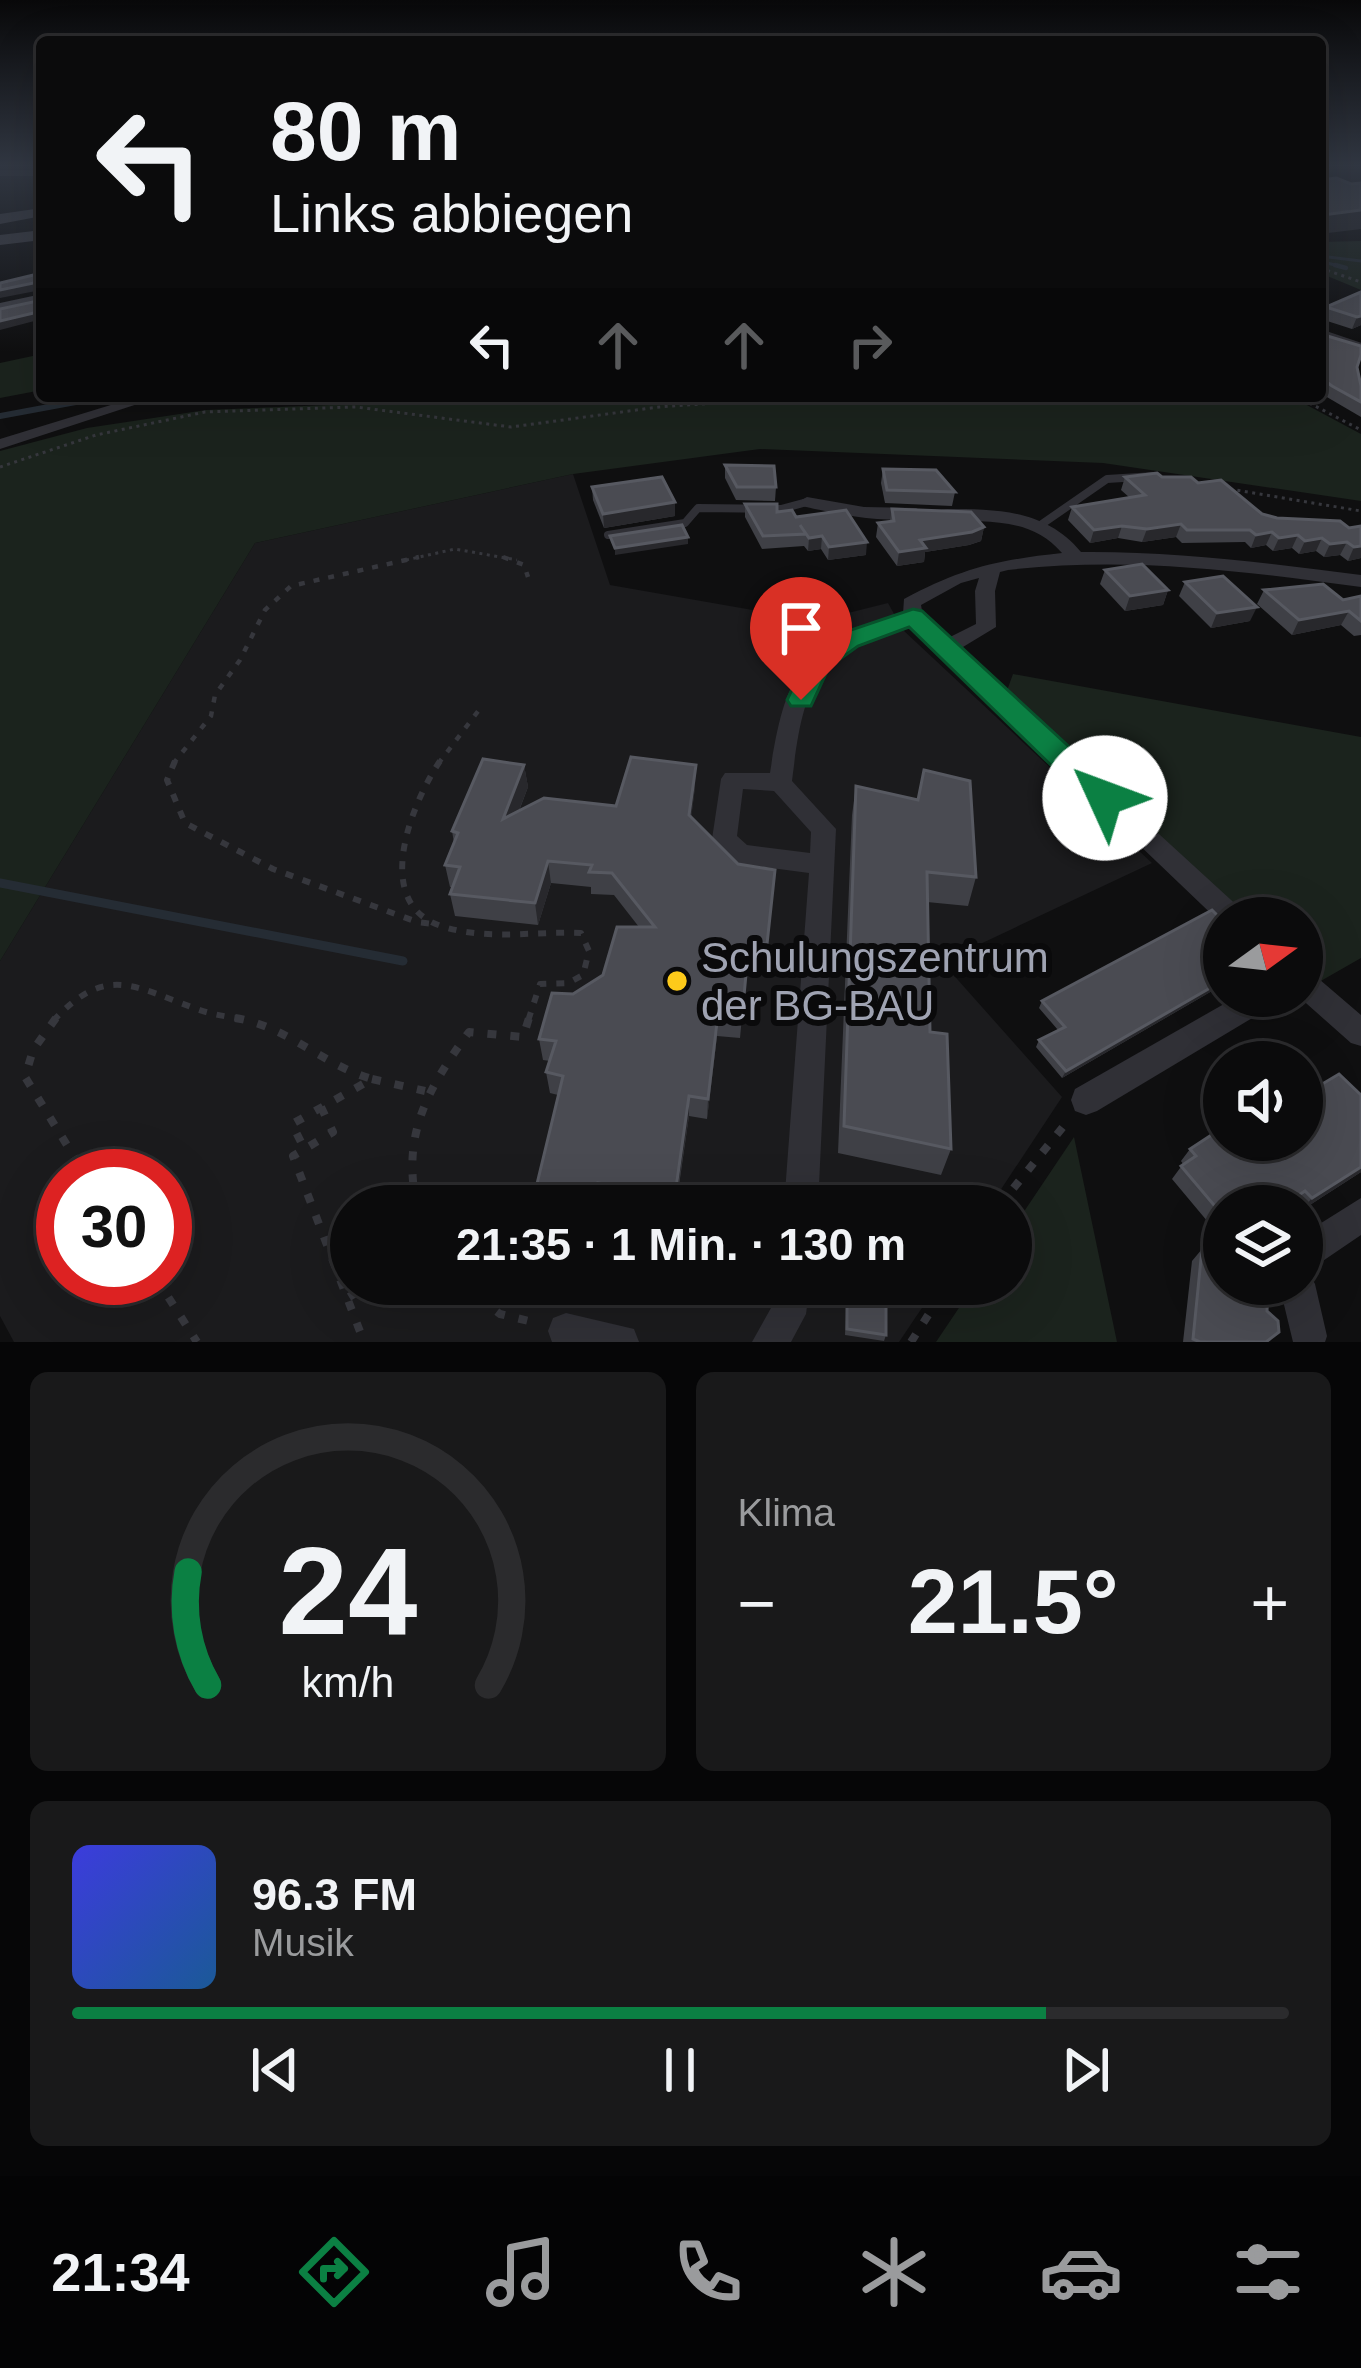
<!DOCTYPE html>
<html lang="de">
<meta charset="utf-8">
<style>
:root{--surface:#0b0b0c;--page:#19191a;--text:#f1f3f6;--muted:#9a9b9d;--line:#2b2b2d;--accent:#0b8043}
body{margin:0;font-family:Arial,sans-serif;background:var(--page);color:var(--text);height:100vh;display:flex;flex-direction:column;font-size:45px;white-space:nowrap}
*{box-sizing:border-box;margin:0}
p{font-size:39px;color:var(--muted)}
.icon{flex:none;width:66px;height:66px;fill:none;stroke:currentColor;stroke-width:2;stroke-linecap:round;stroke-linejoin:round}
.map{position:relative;height:1342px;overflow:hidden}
.sheet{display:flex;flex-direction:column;gap:30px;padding:30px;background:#060607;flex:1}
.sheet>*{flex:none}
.guide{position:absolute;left:36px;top:36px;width:1290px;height:366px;border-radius:12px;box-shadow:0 12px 48px #0002,0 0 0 3px var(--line);background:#0b0b0c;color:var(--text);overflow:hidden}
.needle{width:78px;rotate:75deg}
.tools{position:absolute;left:1203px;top:897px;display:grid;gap:24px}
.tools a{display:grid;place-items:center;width:120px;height:120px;border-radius:50%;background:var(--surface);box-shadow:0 12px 48px #0002,0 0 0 3px var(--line);font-size:60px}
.speed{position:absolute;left:36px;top:1149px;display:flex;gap:24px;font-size:60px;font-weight:700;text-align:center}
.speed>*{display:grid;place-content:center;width:156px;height:156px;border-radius:50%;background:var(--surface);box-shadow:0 12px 48px #0002,0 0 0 3px var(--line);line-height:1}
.speed .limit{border:18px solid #d22;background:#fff;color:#111}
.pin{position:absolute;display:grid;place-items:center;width:102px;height:102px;color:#fff;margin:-123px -51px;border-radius:50% 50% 50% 0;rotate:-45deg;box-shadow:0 0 12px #0007}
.pin .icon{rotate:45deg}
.me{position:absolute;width:132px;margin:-66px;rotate:313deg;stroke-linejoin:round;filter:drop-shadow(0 0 9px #0008)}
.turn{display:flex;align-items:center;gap:42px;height:252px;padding:0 36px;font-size:54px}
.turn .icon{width:156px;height:156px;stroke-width:2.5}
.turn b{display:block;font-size:84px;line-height:102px}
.lanes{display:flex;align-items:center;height:114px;padding:0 36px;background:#0003;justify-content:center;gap:60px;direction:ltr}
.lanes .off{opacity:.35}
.big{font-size:90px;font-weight:800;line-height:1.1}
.sheet .card{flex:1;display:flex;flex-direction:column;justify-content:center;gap:18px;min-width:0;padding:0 42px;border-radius:18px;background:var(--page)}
.sheet .dial{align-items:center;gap:0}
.dial svg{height:312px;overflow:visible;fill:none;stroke:var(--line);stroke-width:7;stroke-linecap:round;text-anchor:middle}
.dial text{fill:var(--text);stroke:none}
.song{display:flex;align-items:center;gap:36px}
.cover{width:144px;height:144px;border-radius:18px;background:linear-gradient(135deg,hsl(240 70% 55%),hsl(210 70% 35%))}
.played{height:12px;border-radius:6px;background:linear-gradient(90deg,var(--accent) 80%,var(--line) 80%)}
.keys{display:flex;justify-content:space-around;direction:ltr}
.heat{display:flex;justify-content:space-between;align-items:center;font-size:66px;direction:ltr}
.sheet .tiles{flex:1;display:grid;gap:30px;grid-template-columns:1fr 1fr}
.card:last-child{grid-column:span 2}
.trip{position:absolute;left:330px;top:1185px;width:702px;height:120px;border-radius:60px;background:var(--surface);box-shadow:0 12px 48px #0002,0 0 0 3px var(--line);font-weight:800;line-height:120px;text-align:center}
.tabs{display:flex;height:192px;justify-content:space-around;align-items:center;background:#040405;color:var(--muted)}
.tabs .icon{width:84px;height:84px}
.tabs .current{color:var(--accent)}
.tabs b{font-size:54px;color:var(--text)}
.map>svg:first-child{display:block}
.built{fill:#1b1b1d;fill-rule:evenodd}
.green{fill:#1b231d}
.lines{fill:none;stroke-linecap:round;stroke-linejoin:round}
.stream-far3{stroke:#252c34;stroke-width:3}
.stream-far2{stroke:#252c34;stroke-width:4.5}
.stream-far1{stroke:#252c34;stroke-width:6}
.stream{stroke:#252c34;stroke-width:9}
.path-far3{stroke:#36373d;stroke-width:3;stroke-dasharray:3 4.5;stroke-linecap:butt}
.path-far2{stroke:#36373d;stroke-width:4.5;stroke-dasharray:6 9;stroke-linecap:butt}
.path-far1{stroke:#36373d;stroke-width:6;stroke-dasharray:8 10;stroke-linecap:butt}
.path{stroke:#36373d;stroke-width:8;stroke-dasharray:9 14;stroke-linecap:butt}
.lane-far1{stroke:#303036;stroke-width:6}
.lane{stroke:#303036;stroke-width:8}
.street{fill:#303036;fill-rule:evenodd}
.secondary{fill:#3e3f46;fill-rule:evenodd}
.wall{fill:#3f4046}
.shaded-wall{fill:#28282c}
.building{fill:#4a4b52;stroke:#575961;stroke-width:3}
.route{fill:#0b8043;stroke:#07532c;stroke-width:3}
.poi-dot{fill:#fdca1a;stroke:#0a0a0b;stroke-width:4.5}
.labels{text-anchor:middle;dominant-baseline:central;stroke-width:12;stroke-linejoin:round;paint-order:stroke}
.near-poi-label{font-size:42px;fill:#9fa3b2;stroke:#0a0a0b;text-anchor:start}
</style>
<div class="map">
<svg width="1361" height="1342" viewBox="0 0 1361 1342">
<rect width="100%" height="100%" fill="#0f0f10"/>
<!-- built -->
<path class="built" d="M573 474 610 585 816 621 888 603 903 630 1152 863 942 962 1062 1097 990 1206H351V1284H938L899 1342H14L0 1316V961L255 543ZM63 1176H165V1278H63Z"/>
<!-- green -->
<g class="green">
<path d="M1361 241V290L1320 273V242Z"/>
<path d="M42 354V390L0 398V363Z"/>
<path d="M550 396H1290L1361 434V501L1103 463 760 449 573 474 255 543 0 961V451L87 428 206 410Z"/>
<path d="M1013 674 1361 737V958L1319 982 1302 966V918H1249L1005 696Z"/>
<path d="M1074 1137 1117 1342H936L975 1284H1011V1231Z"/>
</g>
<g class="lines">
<!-- stream-far3 -->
<g class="stream-far3">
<path d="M1320 256 1361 261"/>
<path d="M1320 261 1346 268"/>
</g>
<!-- stream-far2 -->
<g class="stream-far2">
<path d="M1335 265 1346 268"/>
<path d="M100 398 108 396"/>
</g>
<!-- stream-far1 -->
<path class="stream-far1" d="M0 416 108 396"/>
<!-- stream -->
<path class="stream" d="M0 883 403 961"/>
<!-- path-far3 -->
<g class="path-far3">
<path d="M1320 268 1361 282"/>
<path d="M924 396H1035"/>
<path d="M1296 396 1361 430"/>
<path d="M0 467 96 435 205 412 356 407 511 427 659 407 812 396"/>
<path d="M1230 489 1361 511"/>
<path d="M406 560 455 549 517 560"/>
</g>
<!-- path-far2 -->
<g class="path-far2">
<path d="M503 557 524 565 528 577"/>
<path d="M173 764 211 716 215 695 240 660 265 610 291 586 419 557"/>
<path d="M438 764 479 710"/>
</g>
<!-- path-far1 -->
<g class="path-far1">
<path d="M175 761 167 780 185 823 273 869 417 922 434 924"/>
<path d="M440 761C413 801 370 902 441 926 487 941 534 931 581 933L589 951 583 975 568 983 540 984 528 1021"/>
<path d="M53 1021C107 963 134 987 197 1009 215 1016 234 1017 252 1021"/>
</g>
<!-- path -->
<g class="path">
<path d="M56 1018 33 1050 25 1077 86 1176"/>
<path d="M235 1018C287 1026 323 1065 372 1079L292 1124 304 1148"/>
<path d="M372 1079 425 1091"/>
<path d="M321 1107 333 1132 293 1156 364 1342"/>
<path d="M417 1206C401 1135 428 1088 469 1032L523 1037 529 1018"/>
<path d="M999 1206 1067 1122"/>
<path d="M156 1278 197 1342"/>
<path d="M460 1284 500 1314 537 1323"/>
<path d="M349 1297 370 1284"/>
<path d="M911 1342 948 1284"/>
</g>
<!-- lane-far1 -->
<path class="lane-far1" d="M1320 332 1361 346"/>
<!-- lane -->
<g class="lane">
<path d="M1042 524 1107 479 1155 476"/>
<path d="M608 535 685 523 698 508 781 509 807 502"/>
</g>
<!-- street -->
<g class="street">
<rect x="0" y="170" width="42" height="6"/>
<path d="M140 396H162L0 449V439Z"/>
<path d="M807 497 864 507 916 508 925 513C901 529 830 512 801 506L798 502Z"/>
<path d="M947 509C998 509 1046 510 1081 552 1175 551 1268 563 1361 575V587C1243 571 1128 556 1008 570L1000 572 995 591 996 627 958 650 1242 910 1246 918H1224V926L909 625C813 656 804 683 792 781L836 829 818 1206H784L809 873 740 864C728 860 718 850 712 839L721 779 725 773H770C786 668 802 647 903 614L904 599C962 568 997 560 1062 553 1029 514 985 525 941 518V510ZM979 578 975 591 976 624 946 639 923 616 921 605 961 583ZM743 789 774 791 811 832 810 853 747 845 737 836Z"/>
<path d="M1302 970 1312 973 1361 1015V1046L1351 1043 1298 996H1302Z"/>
<path d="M1238 996H1278L1274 1005 1097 1111 1086 1115 1075 1111 1071 1100 1075 1089Z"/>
<path d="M1361 1198V1235L1308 1271 1315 1284 1327 1336 1325 1342H1293L1279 1284H1302V1235Z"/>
<path d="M774 1284H810L806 1314 791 1342H752L771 1308Z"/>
<path d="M566 1313 634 1329 639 1342H552L548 1331 553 1318Z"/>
</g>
<!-- secondary -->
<g class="secondary">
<path d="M42 208V216L0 224V214Z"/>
<path d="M42 230V240L0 245V235Z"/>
<path d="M42 294V304L0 313V303Z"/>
</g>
</g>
<!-- wall -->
<g class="wall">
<rect x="0" y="164" width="42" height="2"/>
<path d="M1361 292V325L1352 329 1321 319 1326 307Z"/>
<path d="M1320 338 1357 367 1361 386V417L1320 393Z"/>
<path d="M725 465 776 487 775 501 736 500 725 478Z"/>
<path d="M883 469 955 492 952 506 885 503 881 483Z"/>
<path d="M1125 477H1162L1198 483 1262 514 1277 518 1340 521 1361 558 1348 561 1340 555 1324 557 1316 551 1299 554 1292 548 1273 551 1266 545 1251 548 1245 542 1182 543 1176 537 1142 542 1118 538 1090 543 1068 520 1072 507 1130 498 1121 490Z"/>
<path d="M592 487 675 516 604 528 593 500Z"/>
<path d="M745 504 796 517 866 555 828 560 821 549 808 551 804 546 762 549 745 517Z"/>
<path d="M892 509 984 527 981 541 969 545 925 552 924 562 897 566 876 537 878 523 890 521Z"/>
<path d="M1105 570 1168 590 1163 605 1125 611 1100 584Z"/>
<path d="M1185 582 1250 621 1211 628 1179 596Z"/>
<path d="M1264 590 1343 600 1361 596V635L1354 636 1341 625 1292 635 1257 604Z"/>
<path d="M524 765 528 787 519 811 616 806 695 787 691 817 738 864 775 870 765 966 747 964 740 1038 717 1036 707 1119 689 1116 676 1206H622L600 1203V1206H540L536 1188 558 1095 550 1093 546 1072 550 1061 543 1060 539 1039 573 994 603 975 639 927 614 895 591 894V887L551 883 538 925 455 916 450 894 453 887H450L445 865 454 843 452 831Z"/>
<path d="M856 786 976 877 968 906 927 902 930 1032 951 1149 941 1175 838 1153 852 815Z"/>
<path d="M1224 922V944L1215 949 1224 958V984L1062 1078 1036 1047 1039 1040 1058 1030 1039 1008 1042 1001Z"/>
<path d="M1220 1141 1361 1172 1302 1210V1206H1297L1294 1203 1289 1206H1224V1284L1267 1311 1268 1342H1183L1192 1261 1202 1249 1216 1256 1218 1234 1172 1179 1183 1164 1181 1161 1190 1149Z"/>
<path d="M847 1285 886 1335 884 1341 845 1335Z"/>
</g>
<!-- shaded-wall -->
<g class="shaded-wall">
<path d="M1361 210V229L1320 234V222L1323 215Z"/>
<path d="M38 282 41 290 0 298V290Z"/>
<path d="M42 311V319L0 330V321Z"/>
<path d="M1361 316V325L1352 329 1357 317Z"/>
<path d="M675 502V516L604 528 603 514Z"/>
<path d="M1181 524 1176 537 1142 542 1147 529Z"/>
<path d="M1122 526 1118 538 1090 543 1094 530Z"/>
<path d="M984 527 981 541 969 545 925 552 924 562 897 566 899 552 920 540Z"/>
<path d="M1272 532 1266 545 1251 548 1256 535Z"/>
<path d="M1298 535 1292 548 1273 551 1279 538Z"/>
<path d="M822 536 821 549 808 551 809 538Z"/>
<path d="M688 537V544L615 555V548Z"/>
<path d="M1322 538 1316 551 1299 554 1305 541Z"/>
<path d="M867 542 866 555 828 560 829 547Z"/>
<path d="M1347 542 1340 555 1324 557 1330 544Z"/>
<path d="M1361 546V558L1348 561 1354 547Z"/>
<path d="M1168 590 1163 605 1125 611 1130 596Z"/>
<path d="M1257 607 1250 621 1211 628 1217 613Z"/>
<path d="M1349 611 1341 625 1292 635 1299 620Z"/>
<path d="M524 765 528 787 507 841 503 819Z"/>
<path d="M696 765 695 787 689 837V815Z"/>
<path d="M548 861 551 883 538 925 535 903Z"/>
<path d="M1224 980V984L1062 1078 1066 1071Z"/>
<path d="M718 1014 717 1036 707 1119 708 1099Z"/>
<path d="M689 1096V1116L675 1206V1195Z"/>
<path d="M1361 1167V1172L1302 1210 1312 1198Z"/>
<path d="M1305 1191 1289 1206H1282Z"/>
</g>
<!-- building -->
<g class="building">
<path d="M1336 178 1351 184 1361 183V210L1323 215 1320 213V180Z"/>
<path d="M42 273V285L38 282 0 290V283Z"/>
<path d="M1361 292V316L1357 317 1326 307Z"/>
<path d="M42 300V311L0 321V309Z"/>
<path d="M1324 335 1361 346V355L1357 367 1361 386V402L1332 386 1320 377V338Z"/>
<path d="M725 465 774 466 776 487H737Z"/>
<path d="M883 469 936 470 955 492 887 490Z"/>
<path d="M1157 473 1162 477H1191L1198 483 1221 480 1262 514 1277 518 1340 521 1349 528 1361 526V546L1354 547 1347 542 1330 544 1322 538 1305 541 1298 535 1279 538 1272 532 1256 535 1250 530H1187L1181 524 1147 529 1122 526 1094 530 1072 507 1145 495 1125 477Z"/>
<path d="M662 477 675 502 603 514 592 487Z"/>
<path d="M745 504H777V512L792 510 796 517 846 510 867 542 829 547 822 536 809 538 800 525 806 534 763 536Z"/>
<path d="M892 509 971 512 984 527 972 532 920 540 926 548 899 552 878 523 894 521Z"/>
<path d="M682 525 688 537 615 548 610 536Z"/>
<path d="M1142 564 1168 590 1130 596 1105 570Z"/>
<path d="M1223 576 1257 607 1217 613 1185 582Z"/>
<path d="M1323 584 1343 600 1361 596V621L1349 611 1299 620 1264 590Z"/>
<path d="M631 757 696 765 689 815 738 864 775 870 767 944 749 942 742 1017 718 1014 708 1099 689 1096 675 1195 598 1183 597 1200 536 1188 563 1076 546 1072 556 1041 539 1039 552 993 573 994 603 975 617 927H655L612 873 589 872 592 865 548 861 535 903 450 894 460 867 445 865 458 833 452 831 483 759 524 765 503 819 544 798 616 806Z"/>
<path d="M924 770 970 781 976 877 927 872 930 1032 947 1034 951 1149 844 1126 856 786 918 800Z"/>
<path d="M1212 910 1224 922V939L1211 946 1224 958V980L1066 1071 1039 1040 1065 1027 1042 1001Z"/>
<path d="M1339 1074 1361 1095V1167L1312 1198 1305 1191 1282 1206H1224V1217L1181 1166 1196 1156 1190 1149 1213 1134 1220 1141 1224 1139 1302 1140V1096Z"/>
<path d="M1202 1249 1224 1260V1284H1268L1267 1311 1278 1321 1279 1332 1266 1342H1200L1193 1339Z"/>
<path d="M847 1285 886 1291V1335L847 1329Z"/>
</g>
<!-- sky -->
<linearGradient id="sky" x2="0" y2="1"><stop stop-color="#080809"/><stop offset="0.47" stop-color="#313742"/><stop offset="1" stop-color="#313742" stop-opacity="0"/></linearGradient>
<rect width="1361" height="352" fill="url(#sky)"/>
<!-- route -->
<path class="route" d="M913 609 922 611 1116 790 1120 798 1116 807H1094L909 627 858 646 829 667 811 706H791L787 700 808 656 839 634Z"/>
<!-- markers -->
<circle class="poi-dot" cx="677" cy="981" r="12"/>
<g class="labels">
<!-- near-poi labels -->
<g class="near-poi-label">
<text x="701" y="957">Schulungszentrum<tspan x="701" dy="48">der BG-BAU</tspan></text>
</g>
</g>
</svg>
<div class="tools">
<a><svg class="needle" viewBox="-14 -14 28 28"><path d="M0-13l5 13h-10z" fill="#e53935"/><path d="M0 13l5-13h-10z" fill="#9a9b9d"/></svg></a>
<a><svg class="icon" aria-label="sound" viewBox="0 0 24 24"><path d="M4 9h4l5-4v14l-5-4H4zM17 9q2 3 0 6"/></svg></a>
<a><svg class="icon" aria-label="layers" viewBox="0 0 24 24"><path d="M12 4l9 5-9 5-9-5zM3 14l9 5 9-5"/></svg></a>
</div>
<div class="speed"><div class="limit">30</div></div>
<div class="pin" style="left:801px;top:700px;background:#d93025"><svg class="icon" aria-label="arrive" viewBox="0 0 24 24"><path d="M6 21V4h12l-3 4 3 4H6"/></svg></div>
<svg class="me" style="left:1105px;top:798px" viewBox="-20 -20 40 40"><circle r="19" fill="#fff"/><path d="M0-13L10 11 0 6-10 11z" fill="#0b8043"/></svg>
<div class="trip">21:35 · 1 Min. · 130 m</div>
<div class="guide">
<div class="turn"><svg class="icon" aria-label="left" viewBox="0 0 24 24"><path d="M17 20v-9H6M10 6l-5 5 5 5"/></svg><div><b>80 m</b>Links abbiegen</div></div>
<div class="lanes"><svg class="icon" aria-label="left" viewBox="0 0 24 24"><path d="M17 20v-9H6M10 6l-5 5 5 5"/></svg><svg class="icon off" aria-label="ahead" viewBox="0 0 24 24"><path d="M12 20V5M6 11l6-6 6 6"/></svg><svg class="icon off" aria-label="ahead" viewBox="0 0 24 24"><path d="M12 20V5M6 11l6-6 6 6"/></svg><svg class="icon off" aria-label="right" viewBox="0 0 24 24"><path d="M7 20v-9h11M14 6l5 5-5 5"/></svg></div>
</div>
</div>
<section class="sheet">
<div class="tiles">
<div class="card dial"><svg viewBox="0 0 100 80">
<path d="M14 69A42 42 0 1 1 86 69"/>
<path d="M14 69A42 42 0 0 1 9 40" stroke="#0b8043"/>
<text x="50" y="56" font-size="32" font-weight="700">24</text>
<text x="50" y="72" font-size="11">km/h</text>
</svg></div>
<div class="card"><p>Klima</p>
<div class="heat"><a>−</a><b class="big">21.5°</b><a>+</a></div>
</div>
<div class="card">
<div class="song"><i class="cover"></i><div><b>96.3 FM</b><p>Musik</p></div></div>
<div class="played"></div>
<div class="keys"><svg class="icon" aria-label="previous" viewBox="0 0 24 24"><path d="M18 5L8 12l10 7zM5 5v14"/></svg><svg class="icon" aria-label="pause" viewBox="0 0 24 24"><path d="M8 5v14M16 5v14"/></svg><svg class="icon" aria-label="next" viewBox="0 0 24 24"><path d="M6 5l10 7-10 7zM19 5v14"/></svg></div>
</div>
</div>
</section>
<nav class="tabs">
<b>21:34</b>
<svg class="icon current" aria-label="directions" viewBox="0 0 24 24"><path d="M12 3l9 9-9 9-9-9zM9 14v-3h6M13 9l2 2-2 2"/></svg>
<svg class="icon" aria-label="music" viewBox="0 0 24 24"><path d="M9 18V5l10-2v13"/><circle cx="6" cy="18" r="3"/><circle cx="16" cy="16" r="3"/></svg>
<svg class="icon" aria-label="phone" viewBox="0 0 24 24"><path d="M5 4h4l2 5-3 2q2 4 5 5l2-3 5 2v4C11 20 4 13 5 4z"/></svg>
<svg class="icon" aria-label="climate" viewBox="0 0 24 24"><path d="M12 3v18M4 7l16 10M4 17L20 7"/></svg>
<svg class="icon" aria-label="car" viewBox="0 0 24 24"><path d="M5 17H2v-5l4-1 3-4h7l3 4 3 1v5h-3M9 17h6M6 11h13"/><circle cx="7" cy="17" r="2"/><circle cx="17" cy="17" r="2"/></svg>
<svg class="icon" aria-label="filters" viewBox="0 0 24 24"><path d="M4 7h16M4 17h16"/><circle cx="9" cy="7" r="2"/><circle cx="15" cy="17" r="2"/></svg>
</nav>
